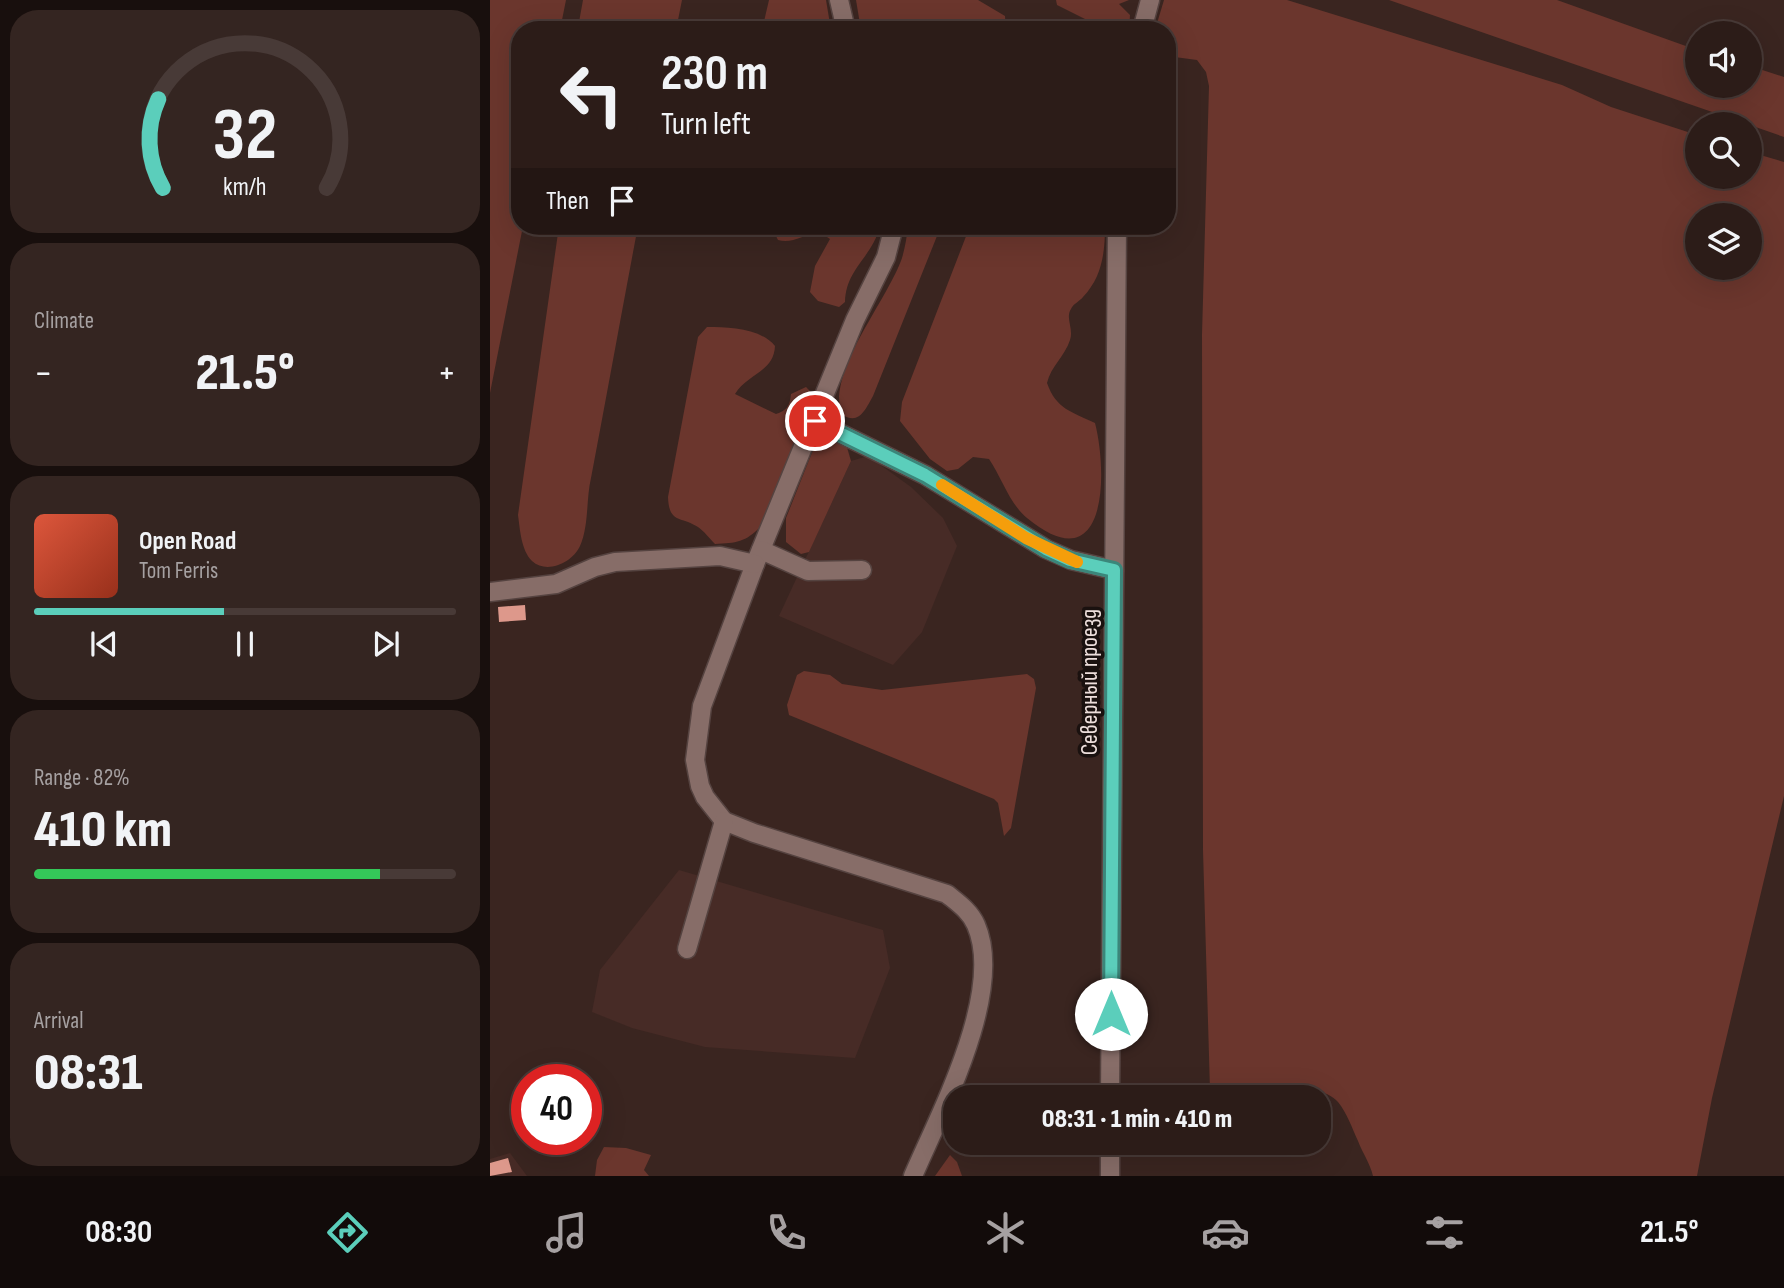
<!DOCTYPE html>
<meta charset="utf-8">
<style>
:root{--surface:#2c1c18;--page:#342521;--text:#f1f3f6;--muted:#a6a1a2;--line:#483a37;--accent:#5bcebb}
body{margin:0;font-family:"Sofia Sans Condensed",sans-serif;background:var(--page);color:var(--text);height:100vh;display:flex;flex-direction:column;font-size:26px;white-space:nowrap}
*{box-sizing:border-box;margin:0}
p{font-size:23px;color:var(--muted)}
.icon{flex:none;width:38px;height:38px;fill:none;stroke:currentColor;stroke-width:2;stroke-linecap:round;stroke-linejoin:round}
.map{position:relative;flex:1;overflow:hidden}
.details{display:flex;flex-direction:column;gap:10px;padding:10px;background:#180f0d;width:490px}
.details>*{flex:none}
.guide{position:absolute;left:21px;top:21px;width:665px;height:214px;border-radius:28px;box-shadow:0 7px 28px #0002,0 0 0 2px var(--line);background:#2c1c18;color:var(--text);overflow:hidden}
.buttons{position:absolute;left:1195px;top:21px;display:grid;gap:14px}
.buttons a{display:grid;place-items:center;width:77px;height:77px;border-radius:50%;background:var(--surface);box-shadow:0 7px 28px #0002,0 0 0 2px var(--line);font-size:35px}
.speed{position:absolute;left:21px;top:1064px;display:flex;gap:14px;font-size:35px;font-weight:700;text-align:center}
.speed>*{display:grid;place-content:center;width:91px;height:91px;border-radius:50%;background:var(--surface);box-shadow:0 7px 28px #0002,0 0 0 2px var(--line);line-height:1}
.speed .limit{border:10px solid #d22;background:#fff;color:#111}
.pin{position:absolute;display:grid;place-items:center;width:60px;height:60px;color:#fff;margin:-30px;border:4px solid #fff;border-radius:50%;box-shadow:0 2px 7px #0007}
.me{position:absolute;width:77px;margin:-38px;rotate:0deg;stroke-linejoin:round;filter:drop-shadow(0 0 5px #0008)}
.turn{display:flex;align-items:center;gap:24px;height:147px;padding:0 35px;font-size:32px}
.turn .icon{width:91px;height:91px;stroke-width:2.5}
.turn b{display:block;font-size:49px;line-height:60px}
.then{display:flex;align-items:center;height:66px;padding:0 35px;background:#0003;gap:14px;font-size:26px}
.big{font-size:52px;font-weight:800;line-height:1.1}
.details .widget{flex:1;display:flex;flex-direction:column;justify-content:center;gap:10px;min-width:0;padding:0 24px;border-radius:28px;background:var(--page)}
.details .dial{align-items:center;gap:0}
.dial svg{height:182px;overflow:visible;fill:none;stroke:var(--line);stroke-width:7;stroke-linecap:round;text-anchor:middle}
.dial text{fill:var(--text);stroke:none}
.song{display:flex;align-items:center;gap:21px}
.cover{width:84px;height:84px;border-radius:10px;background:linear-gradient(135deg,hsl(10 70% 55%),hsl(10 70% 35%))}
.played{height:7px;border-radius:4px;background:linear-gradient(90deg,var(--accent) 45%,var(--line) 45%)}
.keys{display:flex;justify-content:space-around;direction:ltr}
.heat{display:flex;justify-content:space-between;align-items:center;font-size:38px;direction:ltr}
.charge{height:10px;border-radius:5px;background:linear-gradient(90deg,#34c759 82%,var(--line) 0)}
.trip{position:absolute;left:453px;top:1085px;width:388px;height:70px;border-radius:28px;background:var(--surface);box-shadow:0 7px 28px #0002,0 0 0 2px var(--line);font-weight:800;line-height:70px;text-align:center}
.tabs{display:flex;height:112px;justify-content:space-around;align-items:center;background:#120b0a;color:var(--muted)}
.tabs .icon{width:49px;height:49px}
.tabs .current{color:var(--accent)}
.tabs b{font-size:32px;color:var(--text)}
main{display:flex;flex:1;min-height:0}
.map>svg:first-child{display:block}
.built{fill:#472b26}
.green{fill:#6b362d;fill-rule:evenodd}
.building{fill:#dd988b}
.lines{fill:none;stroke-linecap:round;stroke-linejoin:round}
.minor-casing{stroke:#554340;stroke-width:21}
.minor{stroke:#876d68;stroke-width:18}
.route-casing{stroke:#3b867a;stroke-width:18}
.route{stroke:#5bcebb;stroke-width:12}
.slow{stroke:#f59e0b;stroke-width:12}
.labels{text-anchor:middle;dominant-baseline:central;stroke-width:7;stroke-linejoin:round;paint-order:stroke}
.street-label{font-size:24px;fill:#eddedb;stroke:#1a110f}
</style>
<main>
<section class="details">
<div class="widget dial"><svg viewBox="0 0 100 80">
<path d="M14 69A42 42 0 1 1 86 69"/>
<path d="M14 69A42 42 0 0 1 12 30" stroke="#5bcebb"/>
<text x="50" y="56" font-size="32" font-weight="700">32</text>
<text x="50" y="72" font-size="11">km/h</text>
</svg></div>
<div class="widget"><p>Climate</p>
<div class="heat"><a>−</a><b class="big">21.5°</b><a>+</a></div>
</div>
<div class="widget">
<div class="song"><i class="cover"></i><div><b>Open Road</b><p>Tom Ferris</p></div></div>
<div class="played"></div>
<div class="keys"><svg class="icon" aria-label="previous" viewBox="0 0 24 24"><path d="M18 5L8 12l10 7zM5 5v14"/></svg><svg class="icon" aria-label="pause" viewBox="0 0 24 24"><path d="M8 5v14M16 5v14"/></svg><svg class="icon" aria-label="next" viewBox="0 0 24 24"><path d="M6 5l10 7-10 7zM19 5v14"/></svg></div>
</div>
<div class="widget"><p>Range · 82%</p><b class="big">410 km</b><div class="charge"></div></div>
<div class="widget"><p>Arrival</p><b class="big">08:31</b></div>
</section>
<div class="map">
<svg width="1294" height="1176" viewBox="0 0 1294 1176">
<rect width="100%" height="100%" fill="#3a2520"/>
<!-- built -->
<g class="built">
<path d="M378 456 421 487 453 518 467 546 432 632 403 665 289 616 361 461Z"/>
<path d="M189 870 393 930 400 968 365 1058 215 1047 142 1028 102 1012 110 970Z"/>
<path d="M20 1153 37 1176H0V1159Z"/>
</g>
<!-- green -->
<g class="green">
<path d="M0 0H76L70 30H30V226H33L0 393Z"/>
<path d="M93 0H192L186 30H81L89 22Z"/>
<path d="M279 0H336L341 30H272Z"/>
<path d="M366 0H488L515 16 516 30H371Z"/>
<path d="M566 0H639L629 4 640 15 639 30H617L567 5Z"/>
<path d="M674 0H797L1072 85 1121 107 1207 135 1208 177H1260V152L1294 162V796L1222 1098 1207 1176H883C880 1163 873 1154 868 1141 862 1128 857 1113 848 1102 825 1077 752 1090 720 1090L713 850 712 335 719 86 716 72 707 60 677 56V30H665ZM1208 215H1260V268H1208Z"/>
<path d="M899 0H1067L1207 50 1208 86H1260V66L1294 77V137Z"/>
<path d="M69 226H148C132 310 117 394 101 478 96 499 99 526 90 546 83 562 57 575 42 561 31 550 30 529 28 515Z"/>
<path d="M288 226H390C382 258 356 268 355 302L349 307 328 301 320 292 325 266 340 239C321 224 308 246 288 240L285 234Z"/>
<path d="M418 226H451L383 396C375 410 369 426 351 414 338 370 397 301 412 258 415 248 417 236 418 226Z"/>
<path d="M480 226H615C615 253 612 277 593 297 590 301 583 304 581 309 575 318 584 329 580 340 575 356 561 366 557 383 566 409 582 412 605 423 618 474 617 584 537 518 519 503 512 478 499 459L483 457 468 469 457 471 440 459 410 421 412 402Z"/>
<path d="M217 327C239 327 270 328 285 346 284 372 257 374 245 394L286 414C296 411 300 406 301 394L316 387 321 392 313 424 270 527C256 542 246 543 225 544 220 539 214 531 208 527 191 516 179 524 178 497L208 337Z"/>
<path d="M344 438 356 444 361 461 319 552 311 554 296 542V518L325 445Z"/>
<path d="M314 671 340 675 352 684 392 690 537 674 544 679 546 688 521 828 514 836 508 803 504 799 299 715 297 705 307 675Z"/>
<path d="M114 1147 136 1148 161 1155 154 1170 159 1176H105L107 1160Z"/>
<path d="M460 1155 467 1162 472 1176H445Z"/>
</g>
<!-- building -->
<g class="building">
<path d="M35 605 36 620 9 622 8 607Z"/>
<path d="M18 1158 22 1172 0 1176V1163Z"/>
</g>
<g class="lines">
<!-- minor casing -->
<g class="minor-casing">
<g id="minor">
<path d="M349 0 356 30"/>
<path d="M652 30 660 0"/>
<path d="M404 226 396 257 365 320 265 564 212 706 205 760 210 786 215 797 234 821 264 833 457 894C468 903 480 911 486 925 515 992 450 1113 423 1176"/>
<path d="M325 421 435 475 556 549 581 560 624 570"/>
<path d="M271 550 318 571 372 570"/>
<path d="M0 592 66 584 105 567 125 562 230 556 265 564"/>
<path d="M197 949 234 821"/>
<path d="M620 1097 627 226"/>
<path d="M620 1176V1143"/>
</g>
</g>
<!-- minor -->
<use href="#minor" class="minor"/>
</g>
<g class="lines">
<!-- route casing -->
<g class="route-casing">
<path id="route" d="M325 421 435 475 556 549 580 560 624 570 621 1014"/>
</g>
<!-- route -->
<use href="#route" class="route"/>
<!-- slow -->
<path class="slow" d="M452 485 536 538 587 562"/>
</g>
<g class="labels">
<!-- street labels -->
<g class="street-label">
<text transform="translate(599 682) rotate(-90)">Северный проезд</text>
</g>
</g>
</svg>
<div class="buttons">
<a><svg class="icon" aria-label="sound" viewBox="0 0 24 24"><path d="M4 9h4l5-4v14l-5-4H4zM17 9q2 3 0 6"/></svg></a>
<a><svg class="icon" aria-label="search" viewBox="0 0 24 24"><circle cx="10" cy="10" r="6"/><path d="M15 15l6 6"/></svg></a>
<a><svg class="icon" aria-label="layers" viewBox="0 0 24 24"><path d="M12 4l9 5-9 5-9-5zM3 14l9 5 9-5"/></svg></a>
</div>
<div class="speed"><div class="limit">40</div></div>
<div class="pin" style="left:325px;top:421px;background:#d93025"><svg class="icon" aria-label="arrive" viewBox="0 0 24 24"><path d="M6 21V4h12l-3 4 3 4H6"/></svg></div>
<svg class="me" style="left:621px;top:1014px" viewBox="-20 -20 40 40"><circle r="19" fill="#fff"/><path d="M0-13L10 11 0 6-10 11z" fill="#5bcebb"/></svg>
<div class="trip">08:31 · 1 min · 410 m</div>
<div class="guide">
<div class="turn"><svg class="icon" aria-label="left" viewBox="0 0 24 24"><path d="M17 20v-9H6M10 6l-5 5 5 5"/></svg><div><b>230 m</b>Turn left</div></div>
<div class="then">Then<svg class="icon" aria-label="arrive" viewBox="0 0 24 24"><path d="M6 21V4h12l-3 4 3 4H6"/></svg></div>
</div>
</div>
</main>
<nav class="tabs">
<b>08:30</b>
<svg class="icon current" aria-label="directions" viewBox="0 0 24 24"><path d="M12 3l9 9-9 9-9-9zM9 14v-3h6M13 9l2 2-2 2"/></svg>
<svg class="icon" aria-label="music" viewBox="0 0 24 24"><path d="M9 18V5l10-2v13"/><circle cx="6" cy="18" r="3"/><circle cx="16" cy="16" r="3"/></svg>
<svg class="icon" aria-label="phone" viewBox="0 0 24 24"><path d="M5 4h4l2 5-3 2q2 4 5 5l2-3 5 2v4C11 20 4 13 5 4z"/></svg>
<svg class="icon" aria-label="climate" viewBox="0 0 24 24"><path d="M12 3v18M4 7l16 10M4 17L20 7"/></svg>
<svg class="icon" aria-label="car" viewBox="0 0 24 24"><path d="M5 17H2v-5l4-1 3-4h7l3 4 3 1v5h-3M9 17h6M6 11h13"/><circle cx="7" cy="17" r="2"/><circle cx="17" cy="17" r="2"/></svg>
<svg class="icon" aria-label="filters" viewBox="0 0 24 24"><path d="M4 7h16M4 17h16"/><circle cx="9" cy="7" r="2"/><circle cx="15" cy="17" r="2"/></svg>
<b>21.5°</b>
</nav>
